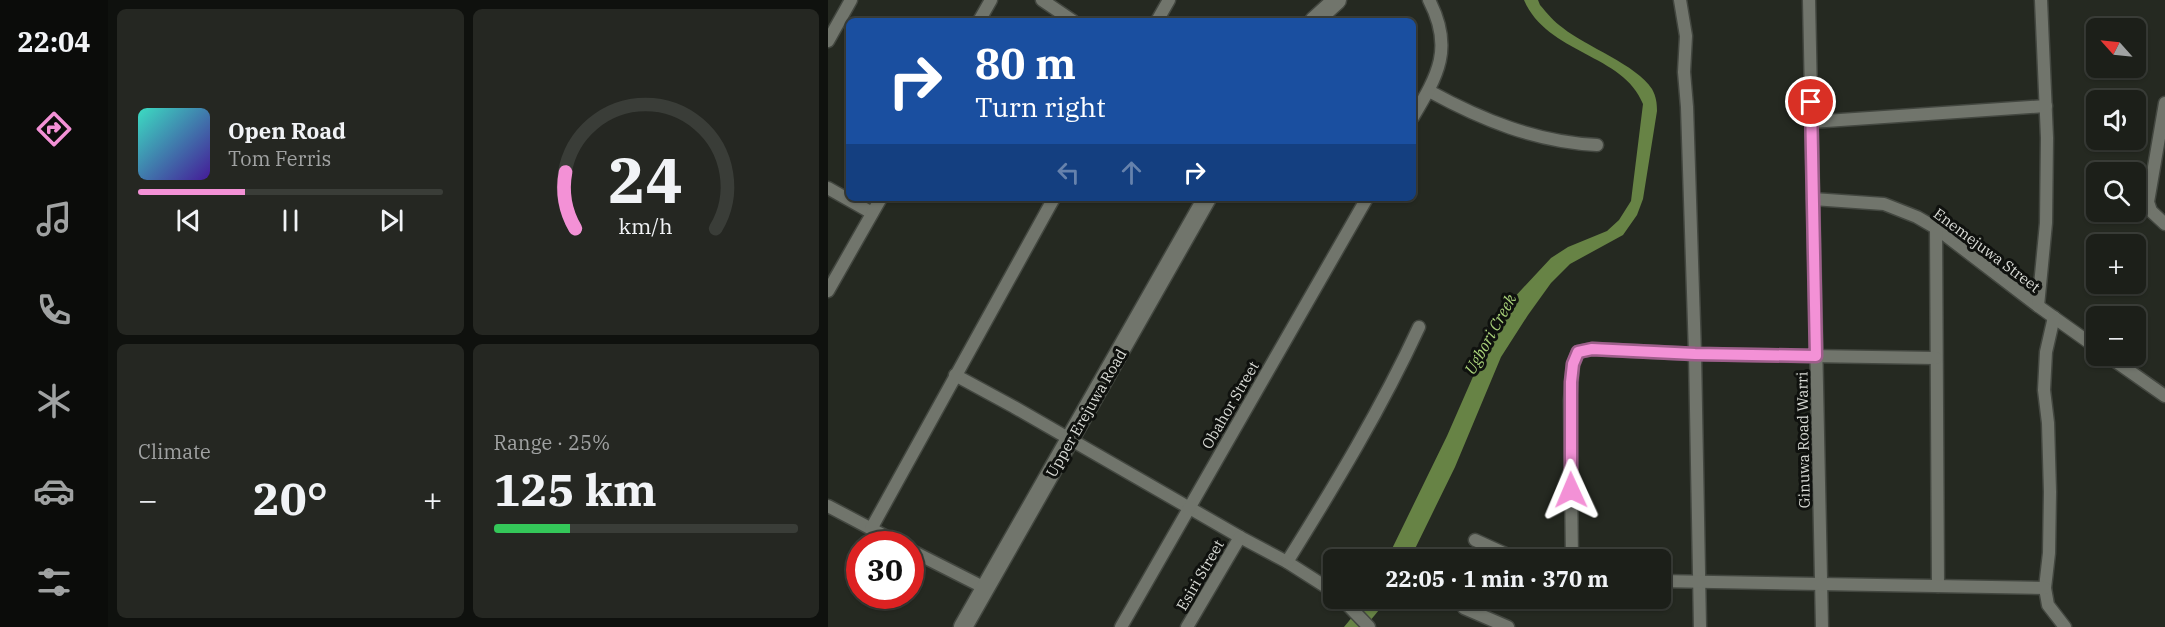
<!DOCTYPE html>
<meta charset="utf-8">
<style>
:root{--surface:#1c1f19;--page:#252722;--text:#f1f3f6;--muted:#a0a2a2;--line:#3a3d38;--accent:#f391d6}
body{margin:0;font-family:"IBM Plex Serif",serif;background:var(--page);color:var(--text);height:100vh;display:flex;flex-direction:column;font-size:22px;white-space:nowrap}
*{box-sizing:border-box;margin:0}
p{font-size:20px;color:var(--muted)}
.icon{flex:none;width:33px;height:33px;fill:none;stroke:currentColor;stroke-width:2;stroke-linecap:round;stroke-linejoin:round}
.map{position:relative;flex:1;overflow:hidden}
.drawer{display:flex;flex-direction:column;gap:9px;padding:9px;background:#0f110e;width:720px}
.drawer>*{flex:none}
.hud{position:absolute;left:18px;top:18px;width:570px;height:183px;border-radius:9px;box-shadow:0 2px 4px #0004,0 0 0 2px var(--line);background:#1a4fa0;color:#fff;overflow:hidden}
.needle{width:39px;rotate:297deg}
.buttons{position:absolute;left:1258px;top:18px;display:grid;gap:12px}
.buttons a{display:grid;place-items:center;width:60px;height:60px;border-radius:9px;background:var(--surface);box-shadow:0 2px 4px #0004,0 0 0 2px var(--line);font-size:30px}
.speed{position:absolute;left:18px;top:531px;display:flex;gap:12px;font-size:30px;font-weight:700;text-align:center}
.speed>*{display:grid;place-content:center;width:78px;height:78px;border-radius:50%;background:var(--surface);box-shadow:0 2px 4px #0004,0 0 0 2px var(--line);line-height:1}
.speed .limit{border:9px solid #d22;background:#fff;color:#111}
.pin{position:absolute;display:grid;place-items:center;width:51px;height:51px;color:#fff;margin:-26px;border:3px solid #fff;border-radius:50%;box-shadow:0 2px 6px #0007}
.me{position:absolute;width:66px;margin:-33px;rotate:359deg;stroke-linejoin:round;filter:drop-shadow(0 0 4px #0008)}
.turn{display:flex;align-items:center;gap:21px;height:126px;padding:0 30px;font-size:27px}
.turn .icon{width:78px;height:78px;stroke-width:2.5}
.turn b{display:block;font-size:42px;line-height:51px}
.lanes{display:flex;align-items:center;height:57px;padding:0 30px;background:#0003;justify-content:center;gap:30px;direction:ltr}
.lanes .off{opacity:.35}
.big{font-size:45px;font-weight:700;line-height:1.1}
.drawer .card{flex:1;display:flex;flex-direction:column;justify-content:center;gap:9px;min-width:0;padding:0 21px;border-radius:9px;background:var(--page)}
.drawer .dial{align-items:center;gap:0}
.dial svg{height:156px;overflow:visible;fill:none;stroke:var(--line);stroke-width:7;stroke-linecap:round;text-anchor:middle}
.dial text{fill:var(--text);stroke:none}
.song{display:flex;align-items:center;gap:18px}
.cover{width:72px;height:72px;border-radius:9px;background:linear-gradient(135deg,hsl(170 70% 55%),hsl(260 70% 35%))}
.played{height:6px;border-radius:3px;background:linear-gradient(90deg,var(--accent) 35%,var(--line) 35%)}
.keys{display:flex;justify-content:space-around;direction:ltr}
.heat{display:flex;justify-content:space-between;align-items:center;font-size:33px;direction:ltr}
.charge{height:9px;border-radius:4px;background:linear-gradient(90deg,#34c759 25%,var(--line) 0)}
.drawer .tiles{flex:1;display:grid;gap:9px;grid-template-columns:repeat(2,1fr)}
.trip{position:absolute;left:495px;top:549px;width:348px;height:60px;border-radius:9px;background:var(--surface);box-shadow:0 2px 4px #0004,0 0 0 2px var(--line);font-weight:700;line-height:60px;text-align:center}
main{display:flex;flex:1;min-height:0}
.menu{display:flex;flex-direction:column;width:108px;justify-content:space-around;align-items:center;background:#0b0c0a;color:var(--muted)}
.menu .icon{width:42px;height:42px}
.menu .on{color:var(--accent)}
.menu b{font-size:27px;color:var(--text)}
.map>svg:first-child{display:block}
.water{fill:#678345}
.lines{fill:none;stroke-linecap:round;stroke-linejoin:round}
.street-casing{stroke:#434740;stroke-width:15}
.secondary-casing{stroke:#434740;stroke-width:21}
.street{stroke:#71756c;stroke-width:12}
.secondary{stroke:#71756c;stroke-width:18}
.route-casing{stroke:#9e5e8b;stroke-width:15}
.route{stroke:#f391d6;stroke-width:10}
.labels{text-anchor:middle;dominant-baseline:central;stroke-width:6;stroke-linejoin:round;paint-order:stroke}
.street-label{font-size:15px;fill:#dadcd7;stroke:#0f110e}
.water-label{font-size:16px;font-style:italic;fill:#aad37a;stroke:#0f110e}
</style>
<main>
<nav class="menu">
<b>22:04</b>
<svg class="icon on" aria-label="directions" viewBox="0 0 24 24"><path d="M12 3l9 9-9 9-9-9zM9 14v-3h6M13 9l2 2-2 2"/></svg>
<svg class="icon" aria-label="music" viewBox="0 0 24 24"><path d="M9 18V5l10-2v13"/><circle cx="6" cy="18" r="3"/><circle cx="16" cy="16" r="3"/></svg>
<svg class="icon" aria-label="phone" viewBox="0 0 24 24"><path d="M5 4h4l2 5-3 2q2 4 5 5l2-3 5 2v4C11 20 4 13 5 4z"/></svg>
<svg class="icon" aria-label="climate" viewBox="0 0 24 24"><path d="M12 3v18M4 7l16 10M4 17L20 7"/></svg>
<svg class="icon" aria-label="car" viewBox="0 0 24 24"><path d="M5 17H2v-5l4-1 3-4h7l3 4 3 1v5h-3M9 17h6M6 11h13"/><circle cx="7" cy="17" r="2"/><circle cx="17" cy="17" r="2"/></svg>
<svg class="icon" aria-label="filters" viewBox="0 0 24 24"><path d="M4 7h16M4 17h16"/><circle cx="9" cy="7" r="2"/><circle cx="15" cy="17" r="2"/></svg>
</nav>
<section class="drawer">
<div class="tiles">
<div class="card">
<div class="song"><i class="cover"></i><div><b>Open Road</b><p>Tom Ferris</p></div></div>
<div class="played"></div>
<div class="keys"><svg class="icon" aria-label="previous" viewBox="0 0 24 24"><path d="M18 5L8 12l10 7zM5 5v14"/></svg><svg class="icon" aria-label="pause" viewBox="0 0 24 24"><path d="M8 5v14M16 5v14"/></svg><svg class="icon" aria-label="next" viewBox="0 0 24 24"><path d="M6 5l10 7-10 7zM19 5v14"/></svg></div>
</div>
<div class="card dial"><svg viewBox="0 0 100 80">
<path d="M14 69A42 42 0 1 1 86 69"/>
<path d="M14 69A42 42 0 0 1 9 40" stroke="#f391d6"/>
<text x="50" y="56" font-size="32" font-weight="700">24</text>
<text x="50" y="72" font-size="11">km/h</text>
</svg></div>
<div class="card"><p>Climate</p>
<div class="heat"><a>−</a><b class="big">20°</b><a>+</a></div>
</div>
<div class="card"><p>Range · 25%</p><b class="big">125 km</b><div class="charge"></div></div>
</div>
</section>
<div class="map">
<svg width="1337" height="627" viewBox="0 0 1337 627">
<rect width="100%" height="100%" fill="#252921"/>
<!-- water -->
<g class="water">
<path d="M696 0H710L712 5C719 13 726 22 735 28 757 46 809 65 824 89 828 96 829 103 829 111L815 199 809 215 795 235 742 264 723 283 700 315 673 357 627 467 582 559H559L619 436 665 331 682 302 723 258 740 247 779 231 791 220 803 201 815 104C796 54 719 54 696 0Z"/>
<path d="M539 599H560L537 627H516Z"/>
</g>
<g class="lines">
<!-- street casing -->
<g class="street-casing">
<g id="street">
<path d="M214 0 245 21"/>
<path d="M852 0 858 36 856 72 859 107 867 354 872 627"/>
<path d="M981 0 994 627"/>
<path d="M151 21 163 0"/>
<path d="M329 21 341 0"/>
<path d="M0 41 23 0"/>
<path d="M601 91C654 120 708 142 769 145"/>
<path d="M1337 103 1320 202 1323 211 1337 224"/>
<path d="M585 117C610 75 626 48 601 0"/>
<path d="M983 122 1218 106"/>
<path d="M0 188 44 213"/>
<path d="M985 199 1056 204 1089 217 1108 228 1210 306 1269 348"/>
<path d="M1108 228 1110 586"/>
<path d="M0 291 53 198"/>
<path d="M1210 306 1218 223 1219 138 1213 0"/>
<path d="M1226 317 1218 352 1216 390 1220 423 1222 492 1221 553 1217 588 1220 605 1237 627"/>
<path d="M1280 356 1337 396"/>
<path d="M127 375 186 407 412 537 459 562 506 592"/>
<path d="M0 506 72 544"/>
<path d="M43 529 226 198"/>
<path d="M647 540 691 560"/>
<path d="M82 550 157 588"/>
<path d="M744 560 742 400 745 365 750 352 764 349 867 354 1108 358"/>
<path d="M459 562C507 485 553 409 591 327"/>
<path d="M832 581 1217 588"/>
<path d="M513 598 541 627"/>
<path d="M636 608 680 627"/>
<path d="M293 627 539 198"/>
<path d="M359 627 412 537"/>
</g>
</g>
<!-- secondary casing -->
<g class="secondary-casing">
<g id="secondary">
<path d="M486 21 509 0"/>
<path d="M135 627 379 198"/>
</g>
</g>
<!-- street -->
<use href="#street" class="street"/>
<!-- secondary -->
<use href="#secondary" class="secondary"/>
</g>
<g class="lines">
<!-- route casing -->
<g class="route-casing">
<path id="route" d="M743 490V382L745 364 750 352 764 349 867 354 988 356 983 102"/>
</g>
<!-- route -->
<use href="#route" class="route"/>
</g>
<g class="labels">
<!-- street labels -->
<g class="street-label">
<text transform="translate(1159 250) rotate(37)">Enemejuwa Street</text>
<text transform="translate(402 405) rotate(-60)">Obahor Street</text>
<text transform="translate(258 413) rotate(-60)">Upper Erejuwa Road</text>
<text transform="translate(975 440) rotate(-91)">Ginuwa Road Warri</text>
<text transform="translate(372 575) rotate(-60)">Esiri Street</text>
</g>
<!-- water labels -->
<g class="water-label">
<text transform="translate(662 334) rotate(-61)">Ugbori Creek</text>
</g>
</g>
</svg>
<div class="buttons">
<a><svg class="needle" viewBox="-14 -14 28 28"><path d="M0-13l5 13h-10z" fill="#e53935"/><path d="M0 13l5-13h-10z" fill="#a0a2a2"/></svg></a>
<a><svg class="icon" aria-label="sound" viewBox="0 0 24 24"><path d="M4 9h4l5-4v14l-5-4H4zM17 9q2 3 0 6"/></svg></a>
<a><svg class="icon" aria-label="search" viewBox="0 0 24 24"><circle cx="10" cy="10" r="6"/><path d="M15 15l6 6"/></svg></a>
<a>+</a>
<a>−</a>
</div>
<div class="speed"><div class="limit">30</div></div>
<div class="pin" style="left:983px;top:102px;background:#d93025"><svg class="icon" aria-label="arrive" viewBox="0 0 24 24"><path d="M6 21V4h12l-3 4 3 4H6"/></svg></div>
<svg class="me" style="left:743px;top:490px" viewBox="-20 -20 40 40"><path d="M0-17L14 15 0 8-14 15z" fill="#f391d6" stroke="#fff" stroke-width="4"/></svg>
<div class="trip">22:05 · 1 min · 370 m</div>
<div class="hud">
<div class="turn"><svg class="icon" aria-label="right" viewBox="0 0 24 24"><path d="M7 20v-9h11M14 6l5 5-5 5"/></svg><div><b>80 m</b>Turn right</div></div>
<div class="lanes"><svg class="icon off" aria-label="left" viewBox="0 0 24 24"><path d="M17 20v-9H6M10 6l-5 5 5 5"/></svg><svg class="icon off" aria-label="ahead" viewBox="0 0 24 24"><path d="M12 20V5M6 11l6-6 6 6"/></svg><svg class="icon" aria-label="right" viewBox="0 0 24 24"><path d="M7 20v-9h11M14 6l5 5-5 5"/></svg></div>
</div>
</div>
</main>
